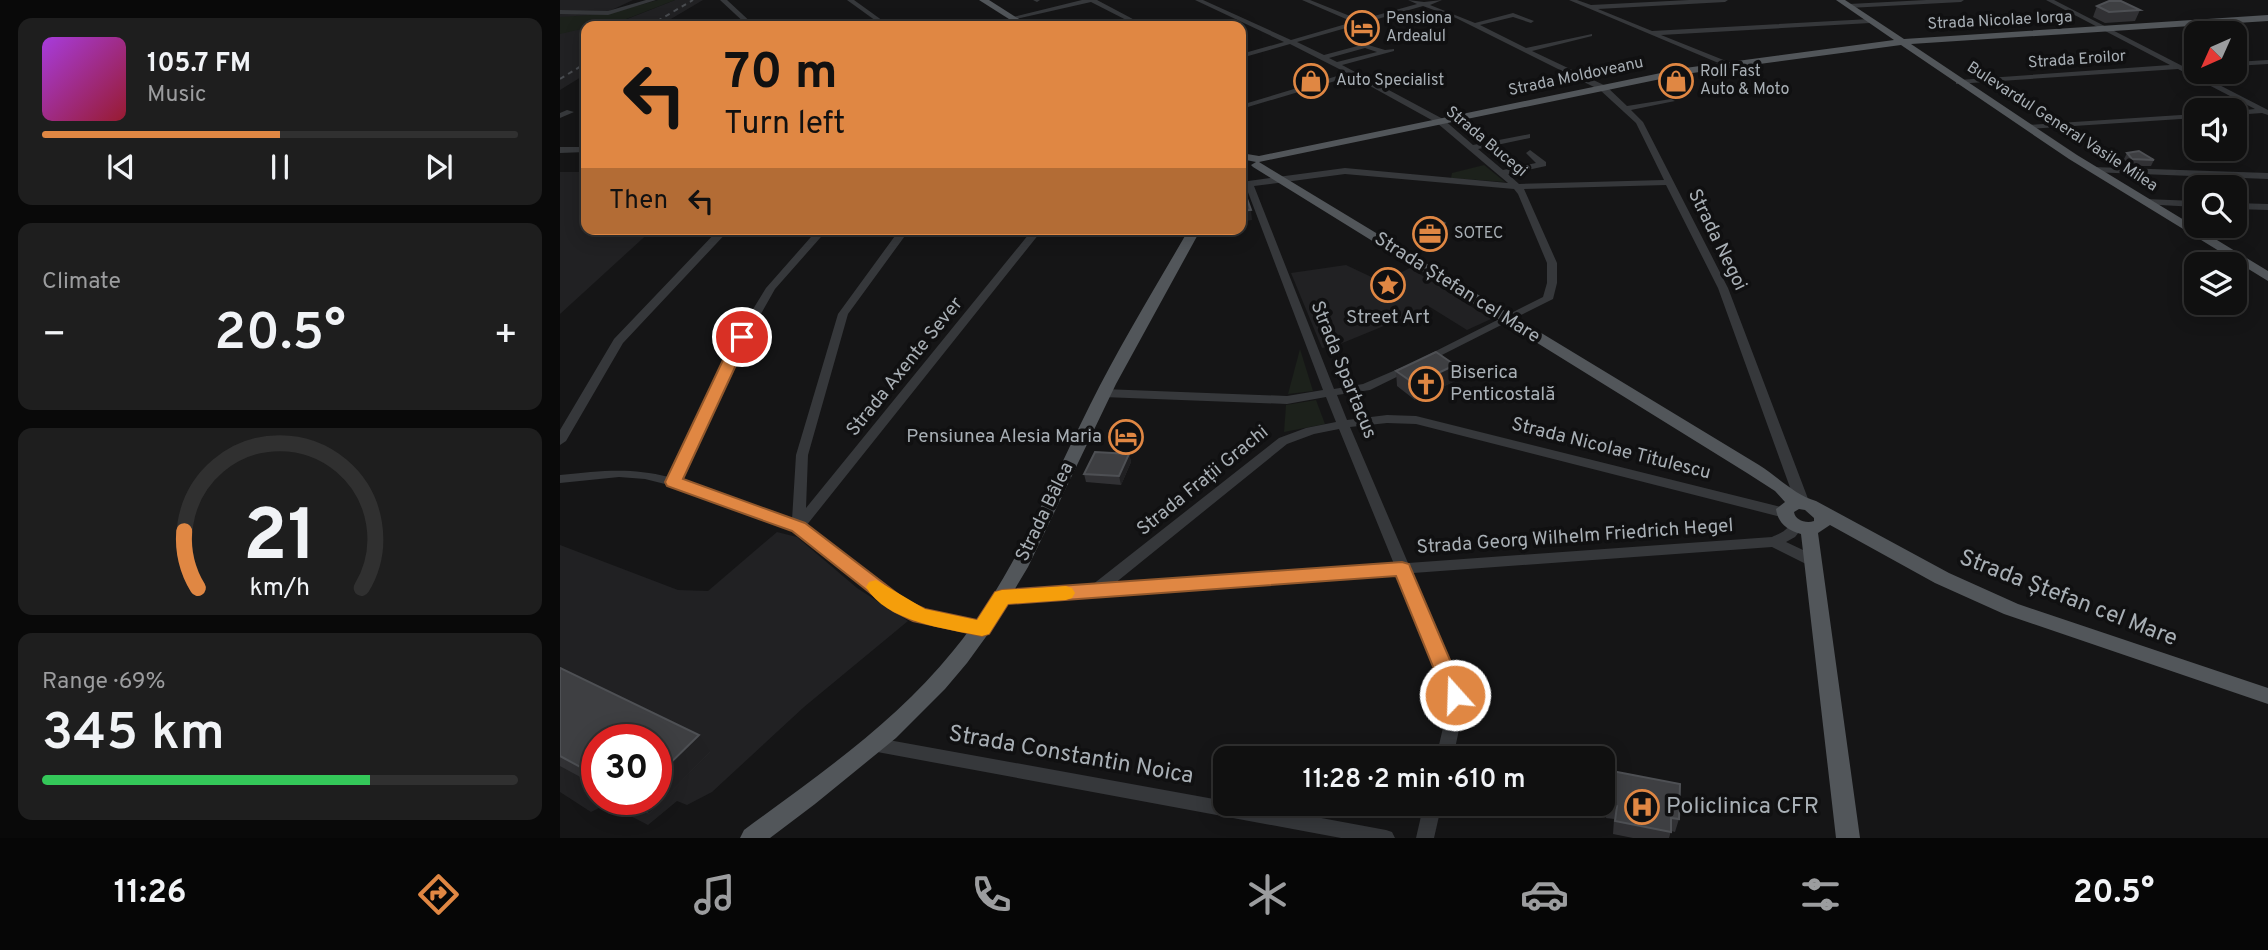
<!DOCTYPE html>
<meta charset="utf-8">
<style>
:root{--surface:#101010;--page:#1e1e1e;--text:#f1f3f6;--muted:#9c9d9f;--line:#303030;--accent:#e08743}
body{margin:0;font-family:Overpass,sans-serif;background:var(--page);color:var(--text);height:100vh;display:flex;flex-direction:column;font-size:26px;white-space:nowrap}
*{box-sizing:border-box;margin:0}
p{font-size:23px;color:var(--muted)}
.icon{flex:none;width:38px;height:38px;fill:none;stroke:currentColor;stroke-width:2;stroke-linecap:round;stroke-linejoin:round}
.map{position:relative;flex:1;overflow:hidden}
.panel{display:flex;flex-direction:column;gap:18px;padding:18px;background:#090909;width:560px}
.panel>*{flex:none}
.hud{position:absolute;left:21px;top:21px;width:665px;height:214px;border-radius:14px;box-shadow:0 4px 18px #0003,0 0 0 2px var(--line);background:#e08743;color:#111;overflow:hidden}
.needle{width:46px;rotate:225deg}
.fabs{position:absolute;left:1624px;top:21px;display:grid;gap:14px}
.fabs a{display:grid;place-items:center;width:63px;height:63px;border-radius:14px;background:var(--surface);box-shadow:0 4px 18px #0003,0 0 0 2px var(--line);font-size:35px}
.speed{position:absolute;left:21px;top:724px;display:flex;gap:14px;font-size:35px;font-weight:700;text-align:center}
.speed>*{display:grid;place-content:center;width:91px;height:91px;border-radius:50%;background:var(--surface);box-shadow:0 4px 18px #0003,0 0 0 2px var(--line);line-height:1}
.speed .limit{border:10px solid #d22;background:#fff;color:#111}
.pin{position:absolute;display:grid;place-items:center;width:60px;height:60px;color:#fff;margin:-30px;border:4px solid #fff;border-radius:50%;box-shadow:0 2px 7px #0007}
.me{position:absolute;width:77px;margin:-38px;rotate:340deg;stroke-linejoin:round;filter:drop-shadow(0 0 5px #0008)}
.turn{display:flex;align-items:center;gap:24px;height:147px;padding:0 28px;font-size:32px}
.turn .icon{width:91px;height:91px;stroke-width:2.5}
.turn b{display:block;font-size:49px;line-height:60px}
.then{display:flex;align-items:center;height:66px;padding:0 28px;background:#0003;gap:14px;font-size:26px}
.big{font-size:52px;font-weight:600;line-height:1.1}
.panel .card{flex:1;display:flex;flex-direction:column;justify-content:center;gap:10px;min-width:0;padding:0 24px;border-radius:14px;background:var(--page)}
.panel .dial{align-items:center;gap:0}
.dial svg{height:182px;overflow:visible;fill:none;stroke:var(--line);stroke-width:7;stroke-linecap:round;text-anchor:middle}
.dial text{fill:var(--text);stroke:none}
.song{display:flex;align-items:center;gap:21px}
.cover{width:84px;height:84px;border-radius:10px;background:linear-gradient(135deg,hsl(280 70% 55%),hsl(350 70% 35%))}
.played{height:7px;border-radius:4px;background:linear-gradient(90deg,var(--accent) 50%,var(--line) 50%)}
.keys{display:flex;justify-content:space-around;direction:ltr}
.heat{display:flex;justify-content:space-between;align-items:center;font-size:38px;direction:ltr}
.charge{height:10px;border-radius:5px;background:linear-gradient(90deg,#34c759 69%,var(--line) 0)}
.trip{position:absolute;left:653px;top:746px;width:402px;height:70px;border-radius:14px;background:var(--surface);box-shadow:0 4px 18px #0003,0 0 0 2px var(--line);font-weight:600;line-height:70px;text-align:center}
.tabs{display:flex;height:112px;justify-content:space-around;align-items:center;background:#060606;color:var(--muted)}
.tabs .icon{width:49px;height:49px}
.tabs .active{color:var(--accent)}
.tabs b{font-size:32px;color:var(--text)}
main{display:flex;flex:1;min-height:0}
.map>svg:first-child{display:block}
.built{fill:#212123;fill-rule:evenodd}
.green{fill:#1c211b}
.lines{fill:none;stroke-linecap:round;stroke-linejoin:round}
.minor{fill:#36383b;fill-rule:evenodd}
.major{fill:#52565a;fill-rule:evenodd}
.rail{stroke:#494c50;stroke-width:2;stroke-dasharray:5 4.5;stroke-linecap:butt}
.wall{fill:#313134}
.shaded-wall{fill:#202022}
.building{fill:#3e3f42;stroke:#4e5054;stroke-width:2}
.route{fill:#e08743;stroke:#92582c;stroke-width:2}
.slow{fill:#f59e0b}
.labels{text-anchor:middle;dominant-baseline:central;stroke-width:7;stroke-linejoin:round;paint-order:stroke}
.far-poi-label{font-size:16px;fill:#a8afb5;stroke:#101011;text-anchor:start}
.far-street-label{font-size:16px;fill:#a8afb5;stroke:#101011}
.street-label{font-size:19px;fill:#a8afb5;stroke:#101011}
.poi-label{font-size:19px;fill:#a8afb5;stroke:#101011}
.near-street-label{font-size:23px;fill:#a8afb5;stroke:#101011}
.near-poi-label{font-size:23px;fill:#a8afb5;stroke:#101011;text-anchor:start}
</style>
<main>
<section class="panel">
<div class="card">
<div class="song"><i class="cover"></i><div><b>105.7 FM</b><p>Music</p></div></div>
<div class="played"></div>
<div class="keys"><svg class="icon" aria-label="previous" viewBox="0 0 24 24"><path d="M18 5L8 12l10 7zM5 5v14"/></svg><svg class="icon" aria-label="pause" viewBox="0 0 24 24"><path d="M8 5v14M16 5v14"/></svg><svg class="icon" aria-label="next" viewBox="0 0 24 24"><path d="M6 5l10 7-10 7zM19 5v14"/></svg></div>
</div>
<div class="card"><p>Climate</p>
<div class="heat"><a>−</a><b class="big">20.5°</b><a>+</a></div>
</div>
<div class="card dial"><svg viewBox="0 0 100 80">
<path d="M14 69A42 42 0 1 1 86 69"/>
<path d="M14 69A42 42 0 0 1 8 44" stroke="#e08743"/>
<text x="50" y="56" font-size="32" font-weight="700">21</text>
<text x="50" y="72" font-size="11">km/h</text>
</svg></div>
<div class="card"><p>Range · 69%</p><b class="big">345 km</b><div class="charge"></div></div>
</section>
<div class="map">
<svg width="1708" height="838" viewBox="0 0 1708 838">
<rect width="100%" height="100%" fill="#151516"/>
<!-- built -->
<g class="built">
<path d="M0 0H73L41 15 62 21 115 0H143L99 26H26V74L0 90Z"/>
<path d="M0 172H26V229H93L0 314Z"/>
<path d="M786 265 822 282 850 268 931 319 907 330 870 307 780 344 762 348 731 273Z"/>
<path d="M217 532 237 537 297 588 348 621 244 707 152 792 127 805 117 801 88 825 47 804 31 812 0 792V545L118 590 148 591ZM37 740H96V800H37Z"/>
</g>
<!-- green -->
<g class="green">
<path d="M98 0H115L51 25 26 26V28L0 34V17L47 14Z"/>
<path d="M924 165 945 182 891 178 892 173Z"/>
<path d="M740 349 753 391 728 394Z"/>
<path d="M756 400 765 424 724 432 726 405Z"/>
</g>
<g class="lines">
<!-- minor -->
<g class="minor">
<path d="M86 0H96L48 15 0 14V10L48 11Z"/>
<path d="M160 0H167L195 26H188Z"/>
<path d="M287 0H294L330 26H323Z"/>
<path d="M473 0H480L477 2Z"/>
<path d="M522 0H537L586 26H578L531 2 452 20 449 18Z"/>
<path d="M635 0H643L731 40 793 22 742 0H750L800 20 857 4 848 0 864 2 882 0 870 5 915 23 953 13 974 21 971 23 953 17 920 25 966 48 1032 34V36L972 51 1046 86 1067 106 1111 99 1115 101 1071 110 1083 122 1168 288 1250 504 1248 507H1238L1236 504 1158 288 1106 185 964 189 997 263V283L993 299 866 363 862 362 860 360 862 358 983 297 987 283V263L958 194 954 189 785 174 694 186 774 389 803 384 845 366 849 365 855 368 810 390 777 395 787 420 827 415 856 416 1225 508 1230 510 1232 513 1230 516 1225 518 856 424 827 423 790 427 848 563 1212 537C1216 535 1222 533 1225 530 1232 525 1232 520 1242 523L1244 526 1235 537 1226 542 1258 557 1260 561 1258 565H1248L1212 547 853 573 900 684 904 706 893 758H876L888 706 884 684 839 574 442 602 437 601 435 597 437 593 442 592 532 585 719 438 746 428 776 422 766 397 727 404 543 397 537 393 543 389 727 396 763 390 686 187 681 188V182L785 168 948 183 877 123 792 76 681 109V105L787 73 730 44 681 58V54L724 42ZM863 6 896 18 1040 90 1076 123 1104 180 959 184 948 174 986 166V162L970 150 966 153 976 163 943 170 918 149 970 138V134L913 145 883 119 782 65 834 51V49L825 50 805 44 764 55 737 42ZM805 48 817 52 777 62 769 58ZM779 429 834 564 554 584 727 444 754 434Z"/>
<path d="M1009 0H1017L1031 5 1129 0H1168L1165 2 1038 9 1092 31 1310 19 1313 21 1310 23 1101 35 1171 63V67H1168Z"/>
<path d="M1366 0H1404L1401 2 1289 8 1286 6 1289 4Z"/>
<path d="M1486 0H1494L1708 110V115L1702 113 1675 115V111L1695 109 1618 69 1396 84V80H1399L1610 65Z"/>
<path d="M1708 60V64L1675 66V62Z"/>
<path d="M7 110 14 112 0 118V113Z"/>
<path d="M1636 114V118L1467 129 1463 127 1467 125Z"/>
<path d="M0 147H26V152L0 153Z"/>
<path d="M1533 167 1708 173V179L1530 172V168Z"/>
<path d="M1585 199 1636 201V207L1582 204V200Z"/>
<path d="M1675 203 1708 204V210L1675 209Z"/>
<path d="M159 229H170L63 343 6 441 0 445V430L54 339Z"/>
<path d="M258 229H268L215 289 188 337 121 480 232 520 236 455 278 314 340 229H350L288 314 248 455 246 508 473 229H483L246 526 345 602 363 611 427 624 430 628 427 632 422 634 355 620 335 610 233 530 109 485 85 479 59 477 0 483V475C41 471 69 467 109 477L176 337 206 288Z"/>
<path d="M312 737 665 801V803H680L826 830 832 832 835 838H781L312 751 306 749 304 744 306 739Z"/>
<path d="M864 803H882L874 838H856Z"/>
</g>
<!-- major -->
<g class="major">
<path d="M419 0H429L470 26H460Z"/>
<path d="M1276 0H1285L1344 39 1708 15V21L1351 44 1517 155 1708 271V281L1509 159 1341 45 1125 74 699 162 1199 465C1218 477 1235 495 1256 501L1389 573 1458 604 1708 688V704L1444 614 1375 583 1270 525 1258 533 1300 838H1276L1241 534C1227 530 1218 523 1216 509L1225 502 1215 491 1187 473 693 167 691 165 696 162 681 159V153L699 156 1125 68 1334 40ZM1239 509 1245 510 1254 518V521C1246 524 1235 520 1234 512Z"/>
<path d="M629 229H641L556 384 468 567 428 634 407 663 385 689 336 738 255 804 210 838H180L184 830C257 776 335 723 393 651 453 578 488 489 530 405 560 345 595 288 629 229Z"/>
</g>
<!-- rail -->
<g class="rail">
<path d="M89 26 133 0"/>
<path d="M0 79 26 63"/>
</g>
</g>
<!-- wall -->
<g class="wall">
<path d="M1537 6 1580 10 1575 21 1545 23 1533 17Z"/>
<path d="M1567 153 1594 160 1591 166H1570L1564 159Z"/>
<path d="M858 223 884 230 869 237 858 231Z"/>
<path d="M895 365V381L855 400 837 386 836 371Z"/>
<path d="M569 454 571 462 561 485 526 482 524 474Z"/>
<path d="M0 668 150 752 89 814 63 800H96L37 740V786L0 766Z"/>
<path d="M1052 771 1119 819 1115 832 1111 831 1109 838H1073L1053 834 1054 819 1046 818Z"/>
</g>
<!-- shaded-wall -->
<g class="shaded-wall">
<path d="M691 210 692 220 681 222V211Z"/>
<path d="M884 223V230L869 237V230Z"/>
<path d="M895 365V381L855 400V384Z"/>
<path d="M569 454 571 462 561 485 559 476Z"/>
<path d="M139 735 150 752 89 814 78 800H96V777Z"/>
</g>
<!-- building -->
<g class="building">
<path d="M1549 1H1561L1580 10 1549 12 1537 6Z"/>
<path d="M1579 151 1594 160 1572 159 1567 153Z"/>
<path d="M685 193 691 210 681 211V194Z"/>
<path d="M872 217 884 223 869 230 858 223Z"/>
<path d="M876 352 895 365 855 384 836 371Z"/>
<path d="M535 452 569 454 559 476 524 474Z"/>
<path d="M0 668 139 735 96 777V740H37V776L0 756Z"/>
<path d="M1052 771 1120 784 1119 819 1111 818V832L1055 821 1057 806 1049 805Z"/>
</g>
<!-- route -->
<path class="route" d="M182 332 189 337 123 479 245 523 347 601 365 609 417 620 435 592 442 590 842 562 849 564 851 569 905 695 902 701 895 703 887 701 836 576 448 604 429 634 422 636 353 621 333 611 232 531 107 486 105 482 174 337Z"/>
<!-- slow -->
<path class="slow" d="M316 580 365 609 417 620 435 592 442 590 506 586 512 588 515 593 512 598 506 600 448 604 429 634 422 636C387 629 326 622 306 587L309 582Z"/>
<!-- icons -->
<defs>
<g id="hotel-ring" transform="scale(1.75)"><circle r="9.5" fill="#101011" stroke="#e08743" stroke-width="1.5"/><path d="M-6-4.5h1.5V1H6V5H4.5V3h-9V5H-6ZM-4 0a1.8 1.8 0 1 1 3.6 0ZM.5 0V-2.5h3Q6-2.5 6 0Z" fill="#e08743"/></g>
<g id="shop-ring" transform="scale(1.75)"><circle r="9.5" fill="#101011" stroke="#e08743" stroke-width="1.5"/><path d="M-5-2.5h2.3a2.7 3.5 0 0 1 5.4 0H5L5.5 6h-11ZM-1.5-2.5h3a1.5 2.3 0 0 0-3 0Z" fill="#e08743"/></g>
<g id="office-ring" transform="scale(1.75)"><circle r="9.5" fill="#101011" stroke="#e08743" stroke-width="1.5"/><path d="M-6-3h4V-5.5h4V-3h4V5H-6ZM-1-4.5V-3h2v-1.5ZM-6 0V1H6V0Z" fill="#e08743"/></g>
<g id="sight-ring" transform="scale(1.75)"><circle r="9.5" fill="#101011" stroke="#e08743" stroke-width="1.5"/><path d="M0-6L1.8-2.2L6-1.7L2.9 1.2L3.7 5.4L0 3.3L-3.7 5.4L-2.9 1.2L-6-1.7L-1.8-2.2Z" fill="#e08743"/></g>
<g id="church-ring" transform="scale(1.75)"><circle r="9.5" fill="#101011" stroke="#e08743" stroke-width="1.5"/><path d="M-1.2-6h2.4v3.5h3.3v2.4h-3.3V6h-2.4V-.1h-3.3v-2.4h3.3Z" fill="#e08743"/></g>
<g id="hospital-ring" transform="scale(1.75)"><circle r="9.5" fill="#101011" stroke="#e08743" stroke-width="1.5"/><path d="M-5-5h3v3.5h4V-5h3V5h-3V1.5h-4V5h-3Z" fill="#e08743"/></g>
</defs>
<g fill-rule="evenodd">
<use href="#hotel-ring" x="802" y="28"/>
<use href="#shop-ring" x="751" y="81"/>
<use href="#shop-ring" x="1116" y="81"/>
<use href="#office-ring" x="870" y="234"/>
<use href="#sight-ring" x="828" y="285"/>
<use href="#church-ring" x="866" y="384"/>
<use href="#hotel-ring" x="566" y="437"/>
<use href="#hospital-ring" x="1082" y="807"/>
</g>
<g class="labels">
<!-- far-poi labels -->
<g class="far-poi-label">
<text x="826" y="19">Pensiona<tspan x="826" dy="18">Ardealul</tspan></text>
<text x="1140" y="72">Roll Fast<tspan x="1140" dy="18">Auto &amp; Moto</tspan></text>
<text x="776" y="81">Auto Specialist</text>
<text x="894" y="234">SOTEC</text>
</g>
<!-- far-street labels -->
<g class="far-street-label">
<text transform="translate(1440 21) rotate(-3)">Strada Nicolae Iorga</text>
<text transform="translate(1517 60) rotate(-4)">Strada Eroilor</text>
<text transform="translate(1016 77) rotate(-12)">Strada Moldoveanu</text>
<text transform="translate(1502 127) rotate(33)">Bulevardul General Vasile Milea</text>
<text transform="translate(926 142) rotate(40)">Strada Bucegi</text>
</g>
<!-- street labels -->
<g class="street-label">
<text transform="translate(1157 240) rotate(64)">Strada Negoi</text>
<text transform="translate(897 288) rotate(32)">Strada Ștefan cel Mare</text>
<text transform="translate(345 367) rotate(-51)">Strada Axente Sever</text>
<text transform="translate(783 370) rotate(68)">Strada Spartacus</text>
<text transform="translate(1051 449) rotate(14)">Strada Nicolae Titulescu</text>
<text transform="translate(643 481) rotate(-39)">Strada Frații Grachi</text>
<text transform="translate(485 512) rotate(-64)">Strada Bâlea</text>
<text transform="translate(1015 537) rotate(-4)">Strada Georg Wilhelm Friedrich Hegel</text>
</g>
<!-- poi labels -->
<g class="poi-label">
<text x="828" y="318">Street Art</text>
<text x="890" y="373" text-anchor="start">Biserica<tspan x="890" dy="22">Penticostală</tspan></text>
<text x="542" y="437" text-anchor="end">Pensiunea Alesia Maria</text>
</g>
<!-- near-street labels -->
<g class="near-street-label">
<text transform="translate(1508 599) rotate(21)">Strada Ștefan cel Mare</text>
<text transform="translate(511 756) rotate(10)">Strada Constantin Noica</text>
</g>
<!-- near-poi labels -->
<g class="near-poi-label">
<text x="1106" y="807">Policlinica CFR</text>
</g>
</g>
</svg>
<div class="fabs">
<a><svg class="needle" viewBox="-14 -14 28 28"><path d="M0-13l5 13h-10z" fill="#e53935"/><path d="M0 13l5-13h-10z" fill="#9c9d9f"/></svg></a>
<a><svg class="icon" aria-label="sound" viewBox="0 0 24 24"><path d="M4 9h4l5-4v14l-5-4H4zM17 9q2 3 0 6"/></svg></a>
<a><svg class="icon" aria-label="search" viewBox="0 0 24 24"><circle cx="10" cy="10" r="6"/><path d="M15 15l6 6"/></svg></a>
<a><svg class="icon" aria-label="layers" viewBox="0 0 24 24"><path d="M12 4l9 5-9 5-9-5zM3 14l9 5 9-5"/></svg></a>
</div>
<div class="speed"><div class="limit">30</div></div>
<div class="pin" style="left:182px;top:337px;background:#d93025"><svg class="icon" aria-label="arrive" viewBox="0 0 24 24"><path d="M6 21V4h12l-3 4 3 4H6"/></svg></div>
<svg class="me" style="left:895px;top:695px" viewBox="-20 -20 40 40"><circle r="17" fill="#e08743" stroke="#fff" stroke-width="3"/><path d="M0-11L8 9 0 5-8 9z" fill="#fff"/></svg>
<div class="trip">11:28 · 2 min · 610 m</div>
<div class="hud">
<div class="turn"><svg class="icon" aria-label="left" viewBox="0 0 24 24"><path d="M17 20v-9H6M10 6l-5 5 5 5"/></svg><div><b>70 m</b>Turn left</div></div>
<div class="then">Then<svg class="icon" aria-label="left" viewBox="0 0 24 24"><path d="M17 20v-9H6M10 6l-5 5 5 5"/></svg></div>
</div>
</div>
</main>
<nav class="tabs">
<b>11:26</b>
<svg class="icon active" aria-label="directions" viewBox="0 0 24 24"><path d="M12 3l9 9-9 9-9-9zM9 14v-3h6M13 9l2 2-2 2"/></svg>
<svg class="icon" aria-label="music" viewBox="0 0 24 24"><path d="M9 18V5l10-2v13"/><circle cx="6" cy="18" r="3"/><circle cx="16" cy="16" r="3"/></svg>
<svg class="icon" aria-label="phone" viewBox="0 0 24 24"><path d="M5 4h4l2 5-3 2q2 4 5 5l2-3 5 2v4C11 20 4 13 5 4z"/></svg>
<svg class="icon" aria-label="climate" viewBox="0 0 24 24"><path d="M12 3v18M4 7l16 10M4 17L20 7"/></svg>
<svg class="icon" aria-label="car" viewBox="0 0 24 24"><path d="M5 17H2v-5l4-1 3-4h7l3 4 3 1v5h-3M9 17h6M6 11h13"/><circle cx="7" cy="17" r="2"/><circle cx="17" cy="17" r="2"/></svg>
<svg class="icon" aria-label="filters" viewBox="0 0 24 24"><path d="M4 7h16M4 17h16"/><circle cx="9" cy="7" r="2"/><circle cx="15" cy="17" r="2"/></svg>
<b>20.5°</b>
</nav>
